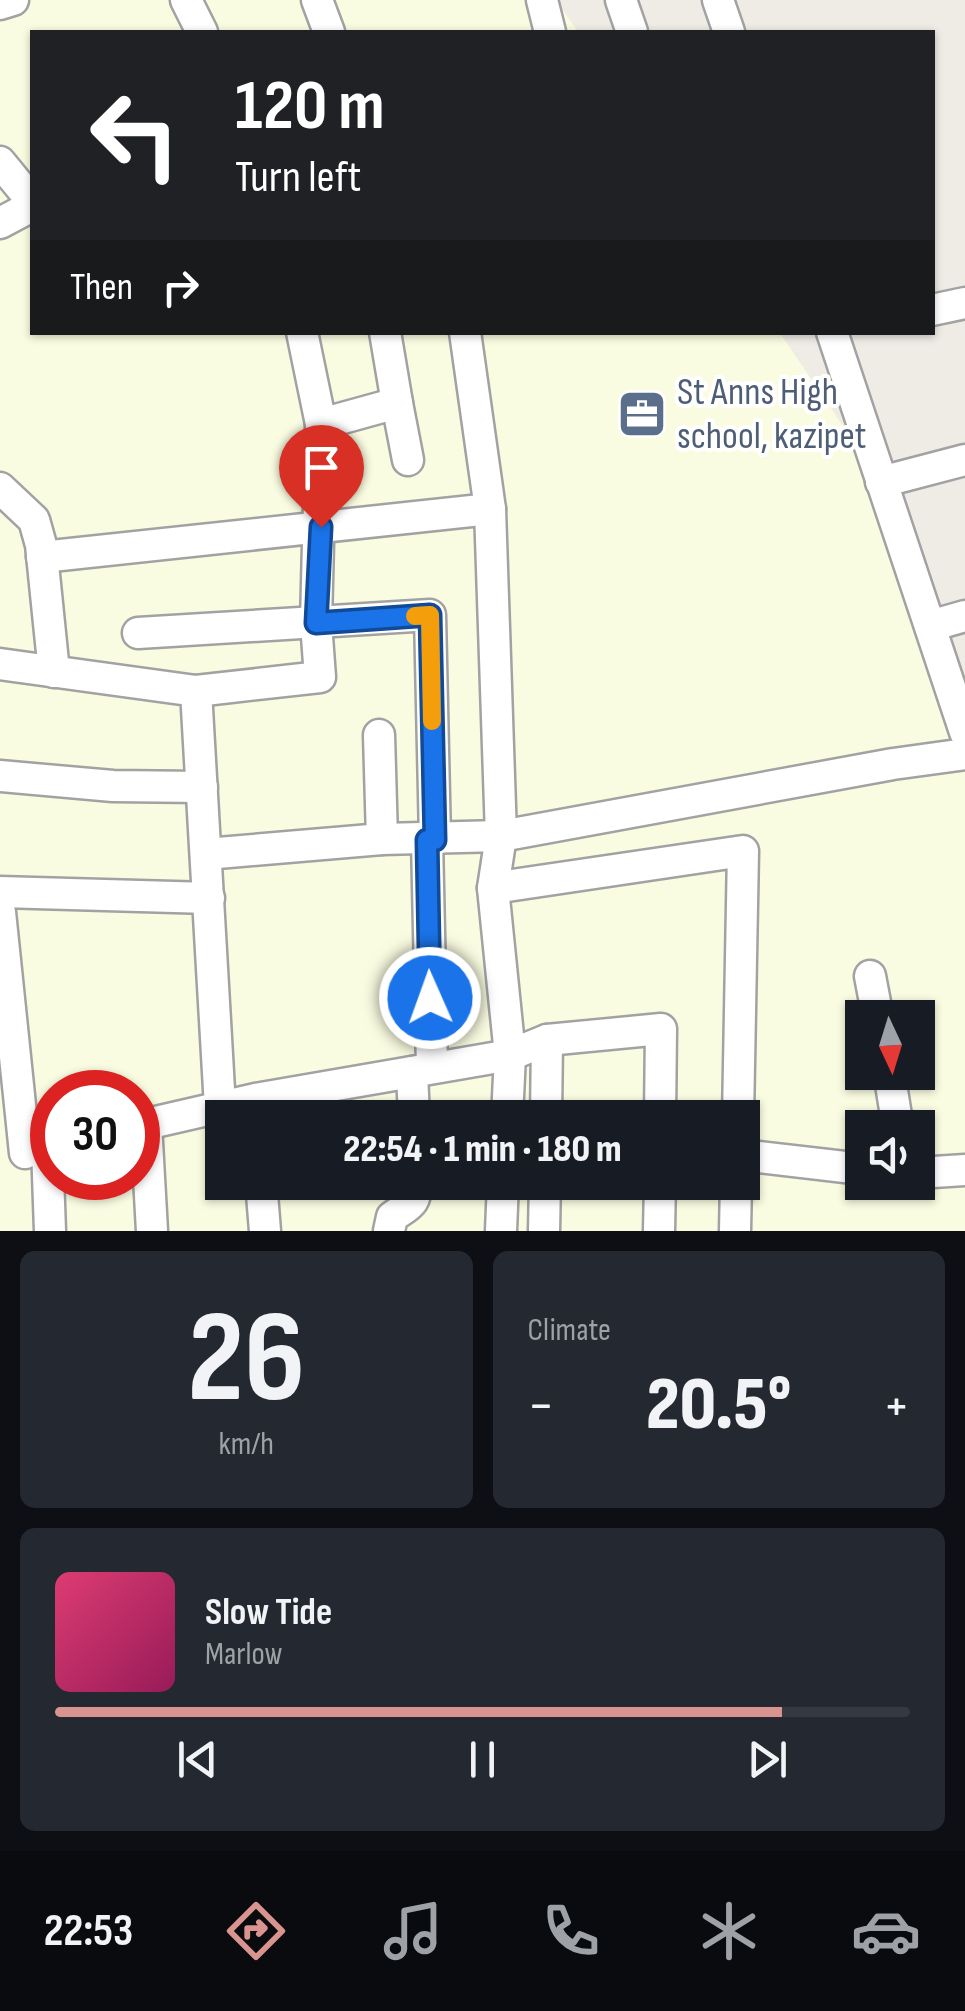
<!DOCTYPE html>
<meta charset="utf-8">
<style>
:root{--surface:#171b24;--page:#242831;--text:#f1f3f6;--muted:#9ea1a6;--line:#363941;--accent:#d9948f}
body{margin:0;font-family:"Sofia Sans Condensed",sans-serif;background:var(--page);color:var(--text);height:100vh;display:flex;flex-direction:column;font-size:38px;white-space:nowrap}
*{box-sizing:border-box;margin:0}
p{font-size:32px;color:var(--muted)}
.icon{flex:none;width:55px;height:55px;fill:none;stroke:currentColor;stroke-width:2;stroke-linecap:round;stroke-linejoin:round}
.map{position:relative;height:1231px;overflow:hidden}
.drawer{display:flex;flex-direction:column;gap:20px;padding:20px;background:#0d0f14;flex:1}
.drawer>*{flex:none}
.guide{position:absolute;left:30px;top:30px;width:905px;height:305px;border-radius:0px;box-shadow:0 2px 8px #0004;background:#202124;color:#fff;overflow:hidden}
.needle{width:65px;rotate:176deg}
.buttons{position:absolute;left:845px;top:1000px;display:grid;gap:20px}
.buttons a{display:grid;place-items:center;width:90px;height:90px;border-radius:0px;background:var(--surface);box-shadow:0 2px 8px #0004;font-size:50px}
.speed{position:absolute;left:30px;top:1070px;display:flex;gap:20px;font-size:50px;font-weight:700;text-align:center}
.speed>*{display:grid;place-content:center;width:130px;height:130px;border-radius:50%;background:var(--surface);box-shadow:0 2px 8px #0004;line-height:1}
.speed .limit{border:15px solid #d22;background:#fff;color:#111}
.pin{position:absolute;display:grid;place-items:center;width:85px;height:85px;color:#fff;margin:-102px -42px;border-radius:50% 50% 50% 0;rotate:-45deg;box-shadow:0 0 10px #0007}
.pin .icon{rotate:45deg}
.me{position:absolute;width:110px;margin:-55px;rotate:358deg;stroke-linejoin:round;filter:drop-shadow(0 0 8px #0008)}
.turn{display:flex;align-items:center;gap:35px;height:210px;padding:0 40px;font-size:45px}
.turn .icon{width:130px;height:130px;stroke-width:2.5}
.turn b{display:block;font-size:70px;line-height:85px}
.then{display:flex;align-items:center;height:95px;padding:0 40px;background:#0003;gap:20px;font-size:38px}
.big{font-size:75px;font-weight:800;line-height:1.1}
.drawer .card{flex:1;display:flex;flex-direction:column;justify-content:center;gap:15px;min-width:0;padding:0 35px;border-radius:15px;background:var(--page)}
.drawer .dial{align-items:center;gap:0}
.dial b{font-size:130px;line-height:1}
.song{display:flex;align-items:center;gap:30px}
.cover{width:120px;height:120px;border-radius:15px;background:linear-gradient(135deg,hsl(340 70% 55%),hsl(330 70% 35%))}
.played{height:10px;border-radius:5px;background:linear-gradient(90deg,var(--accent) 85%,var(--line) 85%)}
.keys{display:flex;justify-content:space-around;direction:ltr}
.heat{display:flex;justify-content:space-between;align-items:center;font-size:55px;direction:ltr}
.drawer .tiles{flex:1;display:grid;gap:20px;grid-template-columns:1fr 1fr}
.card:last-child{grid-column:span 2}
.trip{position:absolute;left:205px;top:1100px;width:555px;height:100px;border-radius:0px;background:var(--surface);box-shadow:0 2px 8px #0004;font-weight:800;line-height:100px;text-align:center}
.tab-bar{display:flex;height:160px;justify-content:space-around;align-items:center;background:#090b0e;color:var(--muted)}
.tab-bar .icon{width:70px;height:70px}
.tab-bar .selected{color:var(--accent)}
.tab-bar b{font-size:45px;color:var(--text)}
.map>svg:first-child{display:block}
.education{fill:#fafce1;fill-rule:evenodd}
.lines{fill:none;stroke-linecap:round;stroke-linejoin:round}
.minor-casing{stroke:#a2a2a2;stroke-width:35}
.minor{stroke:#fff;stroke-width:30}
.route-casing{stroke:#114b97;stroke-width:25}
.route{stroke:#1a73e8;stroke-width:18}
.slow{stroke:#f59e0b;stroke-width:18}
.labels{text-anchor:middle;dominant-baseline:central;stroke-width:8;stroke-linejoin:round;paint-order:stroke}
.service-label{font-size:38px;fill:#4e5e75;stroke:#fff;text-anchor:start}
</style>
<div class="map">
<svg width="965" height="1231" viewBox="0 0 965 1231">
<rect width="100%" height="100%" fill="#eeece5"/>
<!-- education -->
<path class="education" d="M0 0H556L578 32H32V332L780 333 881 482 965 745V1231H0ZM862 1018H918V1072H862ZM52 1092H138V1178H52ZM222 1118H742V1182H222ZM862 1128H918V1182H862Z"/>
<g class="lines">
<!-- minor casing -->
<g class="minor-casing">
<g id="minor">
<path d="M186 0 202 32"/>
<path d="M317 0 329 32"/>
<path d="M542 0 550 32"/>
<path d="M621 0 632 32"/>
<path d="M718 0 729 32"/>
<path d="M0 4 13 0"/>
<path d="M0 162 32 201"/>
<path d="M0 223 32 206"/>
<path d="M932 310 965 303"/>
<path d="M832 332 965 732"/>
<path d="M397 403 408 460"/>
<path d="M321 424 397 403 385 332"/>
<path d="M881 482 965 460"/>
<path d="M0 488 34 520 41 545 54 672"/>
<path d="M490 509 501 836 493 888 510 1055 507 1118"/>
<path d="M42 557 490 509 465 332"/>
<path d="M930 626 965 616"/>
<path d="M138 633 430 615 435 840"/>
<path d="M0 664 196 691 220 1107"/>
<path d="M196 691 320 677 316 623 321 424 302 332"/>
<path d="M379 735 382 839"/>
<path d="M0 776 113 786 202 787"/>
<path d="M427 840 432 1068"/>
<path d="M206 854 382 839 501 836 893 764 965 754"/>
<path d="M493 888 743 851 738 1118"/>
<path d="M0 892 209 898"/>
<path d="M0 912 25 1153"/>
<path d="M870 976 878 1018"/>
<path d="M412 1072 414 1118"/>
<path d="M889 1072 898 1128"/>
<path d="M546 1118 547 1040"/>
<path d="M146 1124 152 1231"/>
<path d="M138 1126 255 1099 510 1055 547 1040 661 1029 660 1118"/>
<path d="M47 1147 50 1231"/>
<path d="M742 1155 862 1169"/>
<path d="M918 1173 965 1170"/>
<path d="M261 1182 265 1231"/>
<path d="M389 1231 392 1217C408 1205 417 1205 416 1182"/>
<path d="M501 1231 503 1182"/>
<path d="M544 1231 545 1182"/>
<path d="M659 1231 660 1182"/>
<path d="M735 1231 736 1182"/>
</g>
</g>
<!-- minor -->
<use href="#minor" class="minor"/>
</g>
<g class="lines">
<!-- route casing -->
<g class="route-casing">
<path id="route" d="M321 527 316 623 430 615 435 840H427L430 998"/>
</g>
<!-- route -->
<use href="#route" class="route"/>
<!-- slow -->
<path class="slow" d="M415 616 430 615 432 721"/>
</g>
<!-- icons -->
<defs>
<g id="office-square" transform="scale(2.5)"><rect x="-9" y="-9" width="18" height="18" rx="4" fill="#5c6f8a" stroke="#fff"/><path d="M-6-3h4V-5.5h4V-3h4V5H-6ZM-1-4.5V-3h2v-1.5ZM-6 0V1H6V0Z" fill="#fff"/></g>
</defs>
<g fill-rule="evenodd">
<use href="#office-square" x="642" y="414"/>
</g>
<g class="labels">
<!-- service labels -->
<g class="service-label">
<text x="677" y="392">St Anns High<tspan x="677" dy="44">school, kazipet</tspan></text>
</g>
</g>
</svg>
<div class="buttons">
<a><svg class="needle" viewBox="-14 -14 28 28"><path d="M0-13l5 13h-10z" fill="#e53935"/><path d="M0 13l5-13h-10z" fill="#9ea1a6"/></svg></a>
<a><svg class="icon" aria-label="sound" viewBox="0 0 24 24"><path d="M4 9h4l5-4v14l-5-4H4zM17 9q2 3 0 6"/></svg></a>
</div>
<div class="speed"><div class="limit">30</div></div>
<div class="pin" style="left:321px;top:527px;background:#d93025"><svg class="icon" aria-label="arrive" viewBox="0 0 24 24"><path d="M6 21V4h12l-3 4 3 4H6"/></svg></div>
<svg class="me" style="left:430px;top:998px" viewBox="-20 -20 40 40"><circle r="17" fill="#1a73e8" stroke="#fff" stroke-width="3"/><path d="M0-11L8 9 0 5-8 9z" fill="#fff"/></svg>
<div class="trip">22:54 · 1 min · 180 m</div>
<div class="guide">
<div class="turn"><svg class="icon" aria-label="left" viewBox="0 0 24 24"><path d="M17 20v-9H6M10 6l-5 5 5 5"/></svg><div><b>120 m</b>Turn left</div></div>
<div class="then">Then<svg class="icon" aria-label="right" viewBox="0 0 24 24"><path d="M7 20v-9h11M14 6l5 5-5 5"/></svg></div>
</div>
</div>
<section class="drawer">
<div class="tiles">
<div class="card dial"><b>26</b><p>km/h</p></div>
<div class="card"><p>Climate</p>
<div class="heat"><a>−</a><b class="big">20.5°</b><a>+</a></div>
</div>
<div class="card">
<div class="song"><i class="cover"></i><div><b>Slow Tide</b><p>Marlow</p></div></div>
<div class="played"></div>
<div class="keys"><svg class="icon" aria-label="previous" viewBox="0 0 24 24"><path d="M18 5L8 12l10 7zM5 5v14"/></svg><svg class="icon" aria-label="pause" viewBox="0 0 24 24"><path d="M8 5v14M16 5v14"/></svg><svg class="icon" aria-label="next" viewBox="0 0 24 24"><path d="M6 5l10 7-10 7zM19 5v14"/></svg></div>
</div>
</div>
</section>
<nav class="tab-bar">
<b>22:53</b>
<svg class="icon selected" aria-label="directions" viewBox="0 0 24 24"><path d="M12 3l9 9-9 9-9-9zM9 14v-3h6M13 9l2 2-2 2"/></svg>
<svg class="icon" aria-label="music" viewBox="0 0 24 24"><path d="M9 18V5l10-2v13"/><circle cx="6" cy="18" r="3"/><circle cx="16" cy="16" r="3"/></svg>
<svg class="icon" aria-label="phone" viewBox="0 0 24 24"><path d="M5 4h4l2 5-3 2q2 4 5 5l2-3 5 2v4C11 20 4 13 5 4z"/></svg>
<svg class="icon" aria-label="climate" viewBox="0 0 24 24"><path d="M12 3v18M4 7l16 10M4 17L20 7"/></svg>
<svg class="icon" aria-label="car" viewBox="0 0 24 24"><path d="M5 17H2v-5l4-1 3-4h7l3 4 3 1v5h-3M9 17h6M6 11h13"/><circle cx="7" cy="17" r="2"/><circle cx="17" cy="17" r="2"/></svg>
</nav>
